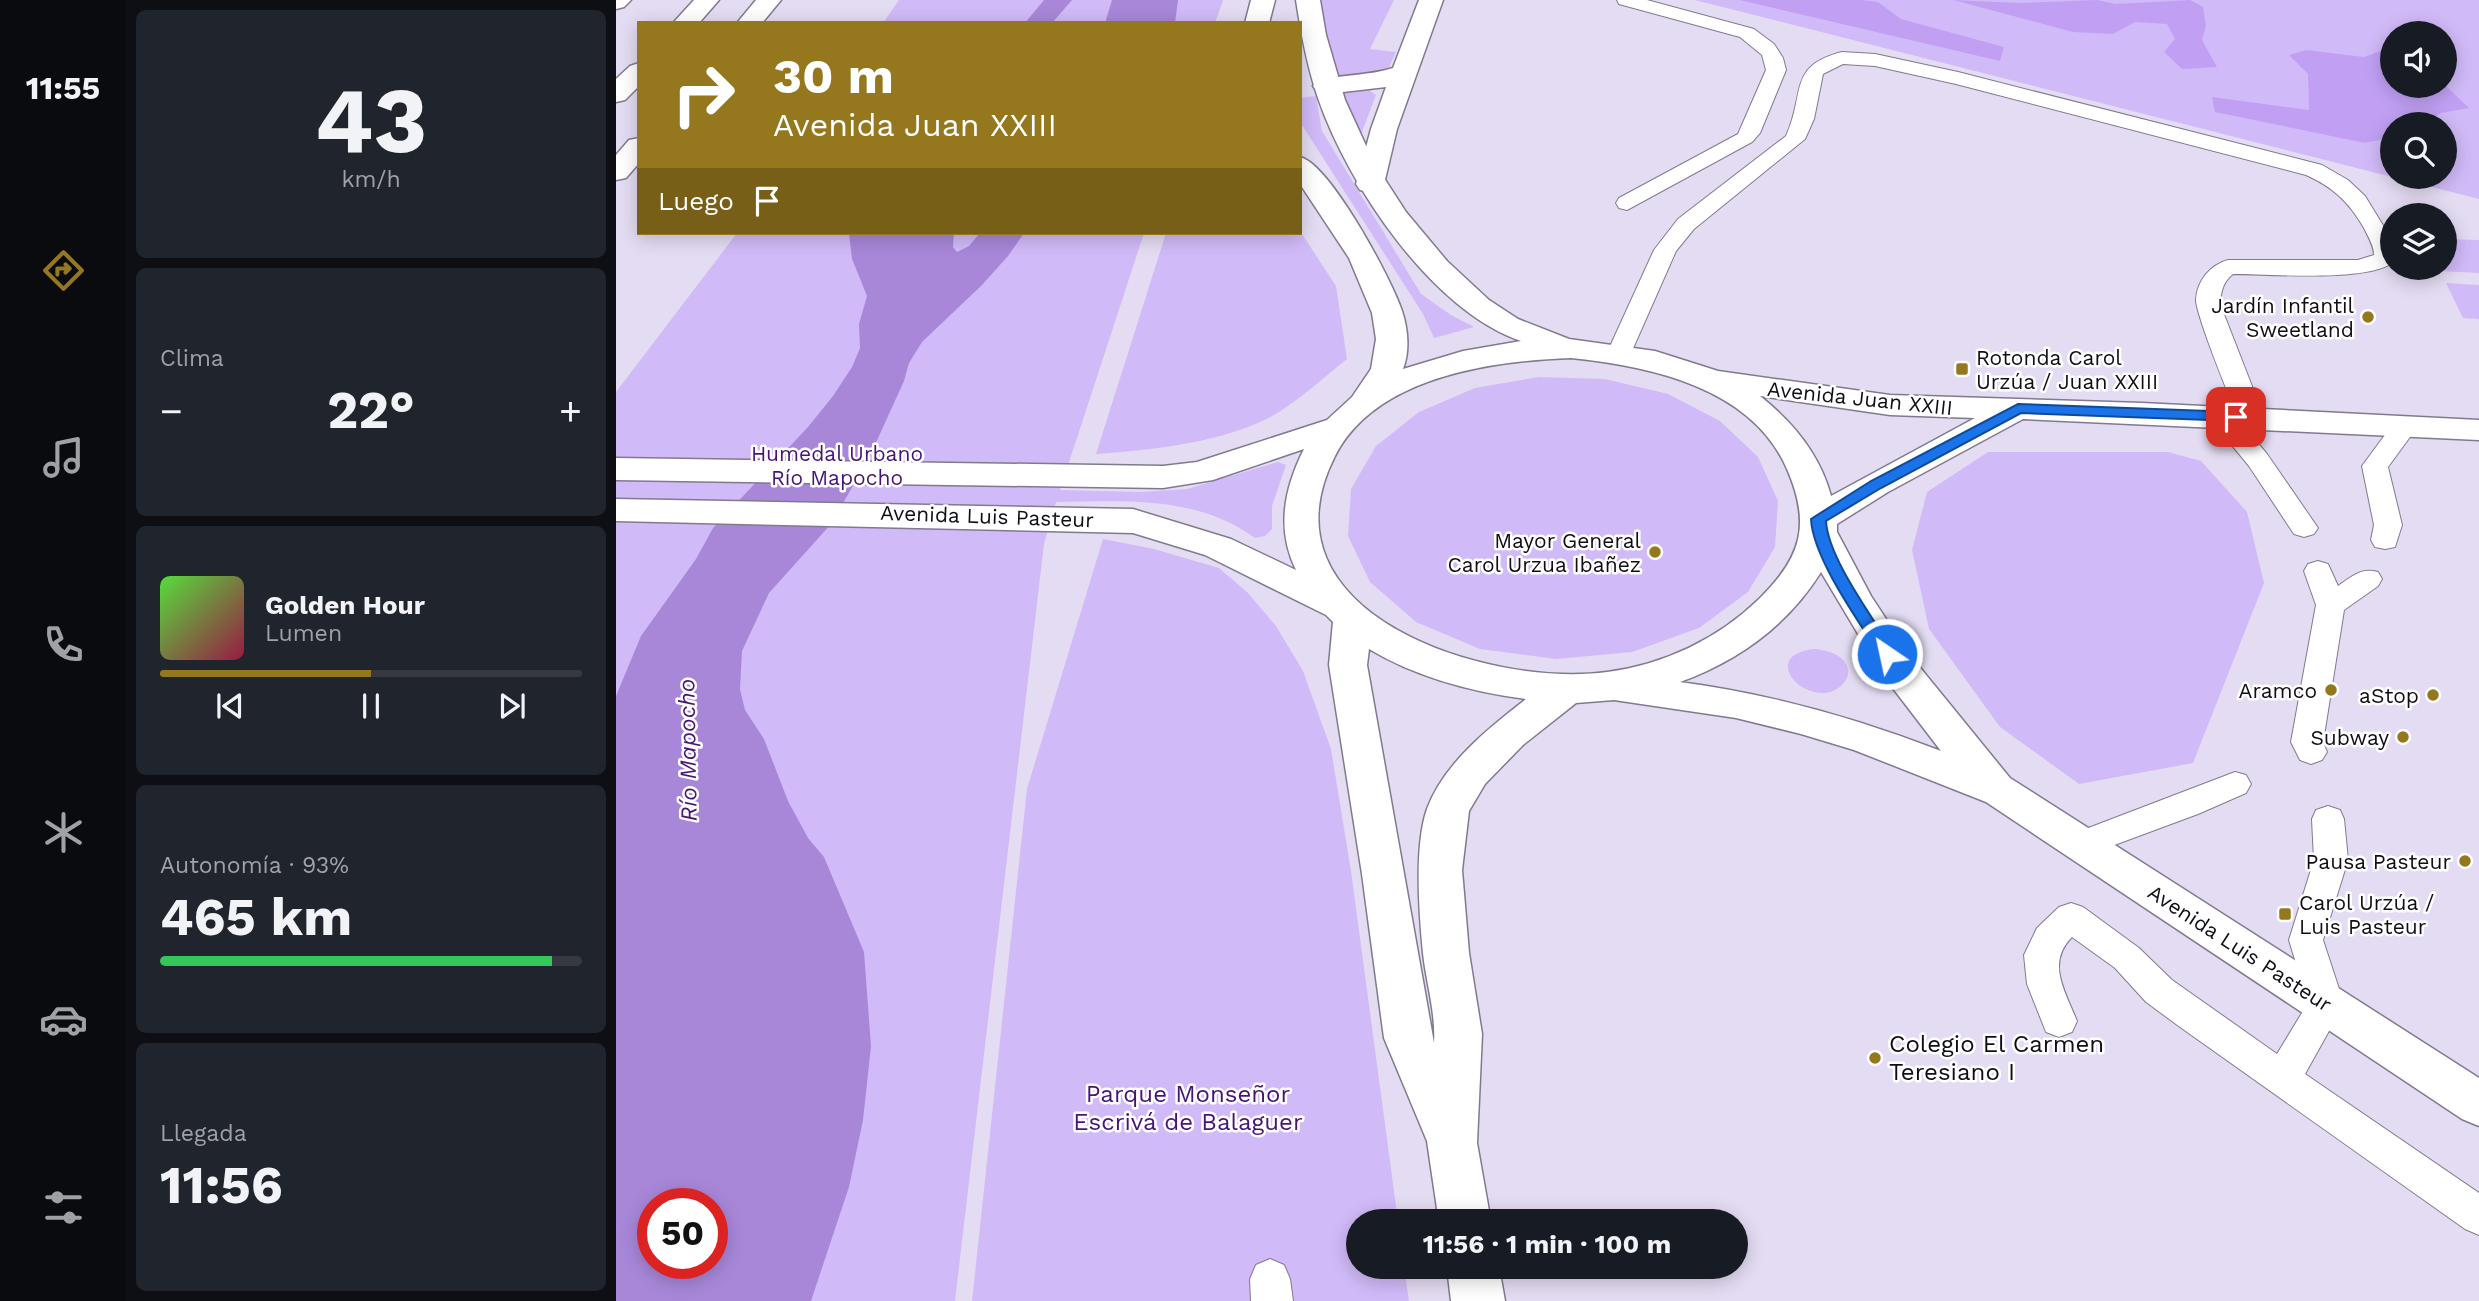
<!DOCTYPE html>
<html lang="es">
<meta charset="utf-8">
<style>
:root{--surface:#171b24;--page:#20242c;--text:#f1f3f6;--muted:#9ea1a6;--line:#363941;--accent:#95771e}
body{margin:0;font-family:"Work Sans",sans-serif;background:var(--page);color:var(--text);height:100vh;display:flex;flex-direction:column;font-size:26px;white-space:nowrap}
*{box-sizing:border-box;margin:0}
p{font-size:23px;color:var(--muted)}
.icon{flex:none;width:38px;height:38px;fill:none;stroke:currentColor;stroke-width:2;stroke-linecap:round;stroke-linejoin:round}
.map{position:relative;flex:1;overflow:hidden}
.details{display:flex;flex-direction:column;gap:10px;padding:10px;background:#0d0f14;width:490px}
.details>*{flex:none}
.banner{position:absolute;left:21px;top:21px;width:665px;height:214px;border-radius:0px;box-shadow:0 4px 18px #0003;background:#95771e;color:#fff;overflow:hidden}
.tools{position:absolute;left:1764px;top:21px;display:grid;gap:14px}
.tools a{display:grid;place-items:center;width:77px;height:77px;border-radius:50%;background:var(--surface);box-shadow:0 4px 18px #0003;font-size:35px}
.speed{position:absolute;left:21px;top:1188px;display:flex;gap:14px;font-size:35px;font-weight:700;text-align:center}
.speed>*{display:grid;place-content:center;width:91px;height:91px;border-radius:50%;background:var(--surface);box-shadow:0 4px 18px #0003;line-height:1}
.speed .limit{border:10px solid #d22;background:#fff;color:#111}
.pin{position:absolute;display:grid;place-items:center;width:60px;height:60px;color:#fff;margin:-30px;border-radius:14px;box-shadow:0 4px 10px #0006}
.me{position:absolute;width:77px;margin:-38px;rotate:326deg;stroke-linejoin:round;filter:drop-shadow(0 0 5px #0008)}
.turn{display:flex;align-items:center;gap:24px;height:147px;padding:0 21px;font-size:32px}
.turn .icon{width:91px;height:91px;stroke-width:2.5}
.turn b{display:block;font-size:49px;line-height:60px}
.then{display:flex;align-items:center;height:66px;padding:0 21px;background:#0003;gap:14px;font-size:26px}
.big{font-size:52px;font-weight:700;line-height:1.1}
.details .tile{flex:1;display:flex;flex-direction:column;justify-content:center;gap:10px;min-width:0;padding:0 24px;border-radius:10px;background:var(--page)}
.details .dial{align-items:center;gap:0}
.dial b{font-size:91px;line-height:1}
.song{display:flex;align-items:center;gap:21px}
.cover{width:84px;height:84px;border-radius:10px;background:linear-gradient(135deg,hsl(110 70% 55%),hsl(340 70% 35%))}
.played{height:7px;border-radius:4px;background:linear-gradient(90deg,var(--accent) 50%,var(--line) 50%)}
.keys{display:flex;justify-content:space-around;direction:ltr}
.heat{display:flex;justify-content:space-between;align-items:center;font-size:38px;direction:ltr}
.charge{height:10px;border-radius:5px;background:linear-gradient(90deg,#34c759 93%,var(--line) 0)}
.trip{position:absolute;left:730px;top:1209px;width:402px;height:70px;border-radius:35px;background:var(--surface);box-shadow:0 4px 18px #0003;font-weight:700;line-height:70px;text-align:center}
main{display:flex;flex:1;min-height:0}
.menu{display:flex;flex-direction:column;width:126px;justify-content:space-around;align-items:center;background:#090b0e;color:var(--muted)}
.menu .icon{width:49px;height:49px}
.menu .selected{color:var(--accent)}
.menu b{font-size:32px;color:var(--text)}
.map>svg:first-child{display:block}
.green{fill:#d1baf8;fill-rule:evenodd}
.forest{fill:#c1a0f4}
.water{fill:#a887d9;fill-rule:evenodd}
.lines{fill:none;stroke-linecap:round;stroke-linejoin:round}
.service-casing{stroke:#817a8e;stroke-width:2}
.minor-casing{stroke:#817a8e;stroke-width:3}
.secondary-casing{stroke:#817a8e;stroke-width:3}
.motorway-casing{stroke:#817a8e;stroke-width:3}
.service{fill:#fff;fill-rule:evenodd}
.minor{fill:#fff;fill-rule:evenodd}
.secondary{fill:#fff;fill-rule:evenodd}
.motorway{fill:#fff;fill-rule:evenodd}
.route{fill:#1a73e8;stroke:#114b97;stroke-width:2}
.poi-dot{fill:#95771e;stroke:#fff;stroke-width:2.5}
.labels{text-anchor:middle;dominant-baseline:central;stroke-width:5;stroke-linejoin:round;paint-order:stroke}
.poi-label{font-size:21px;fill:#100d14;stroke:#fff;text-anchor:end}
.street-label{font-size:21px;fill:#100d14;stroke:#fff}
.park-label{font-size:21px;fill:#471476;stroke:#fff}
.water-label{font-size:23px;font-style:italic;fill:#471576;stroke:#fff}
.near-poi-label{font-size:24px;fill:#100d14;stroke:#fff;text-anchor:start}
.near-park-label{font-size:24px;fill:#471476;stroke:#fff}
</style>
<main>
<nav class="menu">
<b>11:55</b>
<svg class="icon selected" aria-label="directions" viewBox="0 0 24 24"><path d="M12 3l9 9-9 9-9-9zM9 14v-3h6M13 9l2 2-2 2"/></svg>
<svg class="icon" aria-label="music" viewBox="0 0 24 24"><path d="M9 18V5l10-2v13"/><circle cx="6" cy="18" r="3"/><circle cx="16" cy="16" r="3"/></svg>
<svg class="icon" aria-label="phone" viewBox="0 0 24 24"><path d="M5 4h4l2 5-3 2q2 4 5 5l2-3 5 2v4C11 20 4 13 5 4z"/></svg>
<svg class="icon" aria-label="climate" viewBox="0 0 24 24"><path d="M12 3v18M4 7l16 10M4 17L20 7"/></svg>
<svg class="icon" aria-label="car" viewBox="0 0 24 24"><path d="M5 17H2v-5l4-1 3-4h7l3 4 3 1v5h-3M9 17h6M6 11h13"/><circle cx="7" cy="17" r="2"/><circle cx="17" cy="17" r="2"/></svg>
<svg class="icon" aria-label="filters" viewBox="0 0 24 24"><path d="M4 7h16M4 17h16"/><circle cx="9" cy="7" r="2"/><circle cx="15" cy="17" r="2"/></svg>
</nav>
<section class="details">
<div class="tile dial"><b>43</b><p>km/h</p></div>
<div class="tile"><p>Clima</p>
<div class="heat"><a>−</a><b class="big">22°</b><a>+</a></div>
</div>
<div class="tile">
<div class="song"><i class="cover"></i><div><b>Golden Hour</b><p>Lumen</p></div></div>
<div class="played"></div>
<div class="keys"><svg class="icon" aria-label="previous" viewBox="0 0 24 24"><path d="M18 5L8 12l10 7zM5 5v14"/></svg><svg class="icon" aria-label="pause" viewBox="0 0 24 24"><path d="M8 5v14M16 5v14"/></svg><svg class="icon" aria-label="next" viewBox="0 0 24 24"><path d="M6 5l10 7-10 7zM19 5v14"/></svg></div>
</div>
<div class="tile"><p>Autonomía · 93%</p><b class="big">465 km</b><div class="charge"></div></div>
<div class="tile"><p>Llegada</p><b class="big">11:56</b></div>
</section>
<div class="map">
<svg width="1863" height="1301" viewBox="0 0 1863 1301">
<rect width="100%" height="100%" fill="#e4dcf3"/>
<!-- green -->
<g class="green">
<path d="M283 0H607L599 23H267Z"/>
<path d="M698 0H778L754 49 780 52 773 67 756 75 717 78Z"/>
<path d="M1079 0H1863V199L1777 177H1829V124H1776V177ZM1776 33H1829V86H1776Z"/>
<path d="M751 89 760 95 742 142 721 92Z"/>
<path d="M700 96 706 131 805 294 835 315 858 327 818 338 807 314 684 122V98Z"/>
<path d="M684 231 720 286 731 359C704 380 676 408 644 422 595 444 533 450 480 454L550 233Z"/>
<path d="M121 233H528L444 490 526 492 571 489 662 462 670 465 656 506V529L649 536 639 538C580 495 510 501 440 502L428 544 339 1301H0V392ZM37 1204H96V1264H37Z"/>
<path d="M1829 239 1863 240V273L1823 271 1821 268H1829Z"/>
<path d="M1830 283 1863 285V319L1847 318Z"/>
<path d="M923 377 989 379 1052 394 1104 421 1142 457 1162 501 1159 547 1132 592 1083 628 1016 652 940 659 864 649 800 622 754 582 732 536 735 489 760 446 803 412 859 388Z"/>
<path d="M1372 452H1552L1585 461 1631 512 1648 583 1577 763 1463 784 1384 727 1313 629 1296 550 1311 492Z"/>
<path d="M487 539 538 549 603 568 631 592 660 626 687 671 715 749 735 871 782 1221 742 1222V1267H788L793 1301H356L411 789Z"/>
<path d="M1198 649C1211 650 1230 655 1232 670 1233 676 1230 681 1226 685 1196 714 1138 656 1198 649Z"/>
</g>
<!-- forest -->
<g class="forest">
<path d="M1124 0H1246L1262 2 1285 19 1388 47 1384 61Z"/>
<path d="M1337 0 1404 3 1481 0 1499 4 1574 0 1587 7 1590 26 1586 40 1601 67 1566 69 1548 52 1559 39 1551 24 1519 22 1497 34 1457 32Z"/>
<path d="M1770 49 1776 50V86L1829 85 1853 108 1825 113 1808 124H1776V137L1749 143 1599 112 1596 97 1693 110 1692 74 1673 55 1690 50 1748 57Z"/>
</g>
<!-- water -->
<g class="water">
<path d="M428 0H456L436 23H409Z"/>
<path d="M496 0H562L559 23H489Z"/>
<path d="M233 233H338L337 247 341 252 353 246 364 233H408L392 256 366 285 306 342 293 363 288 381 253 458 215 524 153 593 126 651 124 689 129 710 148 739 172 801 192 838 208 857 248 952 255 1046 247 1120 233 1187 195 1301H0V696L25 636 80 559 97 528 192 427 217 396 236 367 244 348 243 324 251 296 236 259ZM37 1204H96V1264H37Z"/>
</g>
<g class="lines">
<!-- service casing -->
<g class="service-casing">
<g id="service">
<path d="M1001 0H1031L1138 29 1158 44 1167 58 1170 70 1144 133 1136 142 1011 210 1003 208 1000 203 1003 198 1122 134 1150 70 1146 55 1124 37 1003 4Z"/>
<path d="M1226 52 1259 54 1342 72 1706 165 1732 180 1749 196 1776 240V263C1750 282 1653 274 1617 274 1607 282 1605 291 1604 304L1648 417 1644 423 1635 425 1626 423C1617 409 1580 314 1580 300 1581 281 1594 265 1612 260H1742L1758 255C1758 245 1752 237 1748 228 1733 202 1717 187 1690 175L1340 84 1259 66 1227 64 1207 74 1198 119 1189 139 1078 229 1060 251 1015 353 1012 358 1003 360 994 358 991 353 1038 250 1062 219 1170 136C1190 93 1171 66 1226 52Z"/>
<path d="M1605 408 1614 410 1651 454 1702 528 1698 534 1688 537 1678 534 1633 466 1592 416 1596 410Z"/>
<path d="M1789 418 1798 420 1802 426 1772 467 1786 525 1779 547 1769 549 1759 547 1755 540 1758 525 1746 466 1780 420Z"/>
<path d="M1702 561 1712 564 1722 586C1735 577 1745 567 1762 572L1766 579 1762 586 1728 610 1707 742 1711 752 1706 760 1695 764 1684 760 1675 742 1700 605 1688 571 1692 564Z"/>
<path d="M1619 772 1630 775 1635 784 1630 793 1582 814 1466 857 1454 853 1449 844 1454 835Z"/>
<path d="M1712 806 1724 810 1728 819 1732 860 1707 940 1728 1004 1689 1074 1863 1193V1235L1849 1229 1564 1027 1530 1002 1499 968 1456 937C1430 963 1449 991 1461 1021L1456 1032 1443 1037 1430 1032 1411 984 1408 955 1421 928 1443 907 1455 903 1467 907 1523 948 1556 980 1661 1054 1692 1003 1673 940 1698 860 1696 819 1700 810Z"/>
<path d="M654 1259 668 1265 674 1279 677 1301H635L634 1279 640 1265Z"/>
</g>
</g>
<!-- minor casing -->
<g class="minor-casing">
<path id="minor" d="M803 0H827L781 129 768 184 764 190 754 192 744 190 740 184 755 129 770 87 710 94 701 91 697 86 701 81C726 74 753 76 777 68Z"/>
</g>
<!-- secondary casing -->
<g class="secondary-casing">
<g id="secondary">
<path d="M0 0H15L8 7 0 9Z"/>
<path d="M635 0H659L653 23H629Z"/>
<path d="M680 0H704L710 35 729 100 757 161 790 212 831 261 873 300 902 319 953 339 1039 351 1102 371 1274 395 1526 403 1863 420V440L1407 419 1272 492 1221 524V532L1255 596 1293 654 1394 778 1863 1078V1126L1846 1119 1370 802 1238 750 1185 734 1120 718 998 700 960 703 907 745 869 784 853 811 846 870 853 953 866 1034 861 1143 875 1222H823L811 1141 768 1038 746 874 713 665 717 622 710 615 589 555 517 533 0 521V499L517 509 615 539 680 570C660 529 668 489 688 449L597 480 547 488 0 480V458L547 466 581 462 711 420 736 397 755 369 760 339 756 313 733 258 684 184V157C714 164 776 280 786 311 792 329 794 351 787 369L847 351 905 341C816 311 732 185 702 98 691 66 685 33 680 0ZM955 358C1033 366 1136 387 1171 469 1195 524 1186 557 1143 599 1102 639 1047 665 991 672 874 688 638 615 719 456 760 376 876 361 955 358ZM1144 396 1274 415 1359 418 1215 496C1204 455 1177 422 1144 396ZM1205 572 1266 674 1325 751C1240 718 1155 694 1064 682 1122 661 1172 625 1205 572ZM753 649C800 677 856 692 910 699 873 728 828 763 811 809 798 846 803 913 807 953 810 982 820 1013 818 1043L751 665Z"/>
<path d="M831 1267H883L889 1301H835Z"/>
</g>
</g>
<!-- motorway casing -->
<g class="motorway-casing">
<g id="motorway">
<path d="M78 0H103L83 23H57Z"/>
<path d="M140 0H165L146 23H121Z"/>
<path d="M23 63V86L9 100 0 102V79L14 66Z"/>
<path d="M23 138V163L10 178 0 180V155L13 140Z"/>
</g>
</g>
<!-- service -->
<use href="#service" class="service"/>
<!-- minor -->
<use href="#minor" class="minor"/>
<!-- secondary -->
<use href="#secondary" class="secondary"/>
<!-- motorway -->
<use href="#motorway" class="motorway"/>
</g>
<!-- route -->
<path class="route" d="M1402 404 1620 412 1627 417 1620 421 1405 413 1265 488 1210 521C1212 559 1259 620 1279 654L1277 658H1266C1244 623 1197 559 1195 519L1255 481Z"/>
<!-- markers -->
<g class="poi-dot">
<circle cx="1752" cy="317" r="7"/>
<rect x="1339" y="362" width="14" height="14" rx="3.5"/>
<circle cx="1039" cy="552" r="7"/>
<circle cx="1715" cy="690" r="7"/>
<circle cx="1817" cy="695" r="7"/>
<circle cx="1787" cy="737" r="7"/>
<circle cx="1849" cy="861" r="7"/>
<rect x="1662" y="907" width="14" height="14" rx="3.5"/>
<circle cx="1259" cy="1058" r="7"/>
</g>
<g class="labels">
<!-- poi labels -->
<g class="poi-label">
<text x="1738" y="305">Jardín Infantil<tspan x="1738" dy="24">Sweetland</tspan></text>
<text x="1360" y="357" text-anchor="start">Rotonda Carol<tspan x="1360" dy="24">Urzúa / Juan XXIII</tspan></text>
<text x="1025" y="540">Mayor General<tspan x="1025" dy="24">Carol Urzua Ibañez</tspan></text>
<text x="1701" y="690">Aramco</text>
<text x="1803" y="695">aStop</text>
<text x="1773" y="737">Subway</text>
<text x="1835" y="861">Pausa Pasteur</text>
<text x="1683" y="902" text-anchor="start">Carol Urzúa /<tspan x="1683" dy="24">Luis Pasteur</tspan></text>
</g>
<!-- street labels -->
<g class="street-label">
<text transform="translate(1244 398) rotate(6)">Avenida Juan XXIII</text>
<text transform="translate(371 516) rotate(2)">Avenida Luis Pasteur</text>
<text transform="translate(1624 948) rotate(33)">Avenida Luis Pasteur</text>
</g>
<!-- park labels -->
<g class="park-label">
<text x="221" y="453">Humedal Urbano<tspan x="221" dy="24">Río Mapocho</tspan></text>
</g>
<!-- water labels -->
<g class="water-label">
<text transform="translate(72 750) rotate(-91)">Río Mapocho</text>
</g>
<!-- near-poi labels -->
<g class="near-poi-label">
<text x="1273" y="1044">Colegio El Carmen<tspan x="1273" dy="28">Teresiano I</tspan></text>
</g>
<!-- near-park labels -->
<g class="near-park-label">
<text x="572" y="1094">Parque Monseñor<tspan x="572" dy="28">Escrivá de Balaguer</tspan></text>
</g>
</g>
</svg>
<div class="tools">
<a><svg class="icon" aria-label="sound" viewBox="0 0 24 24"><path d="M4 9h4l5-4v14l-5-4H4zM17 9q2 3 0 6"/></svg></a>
<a><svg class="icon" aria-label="search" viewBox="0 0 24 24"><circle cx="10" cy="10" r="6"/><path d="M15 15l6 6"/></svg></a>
<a><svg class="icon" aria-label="layers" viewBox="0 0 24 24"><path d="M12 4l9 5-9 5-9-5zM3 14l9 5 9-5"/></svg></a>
</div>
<div class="speed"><div class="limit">50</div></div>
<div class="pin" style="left:1620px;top:417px;background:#d93025"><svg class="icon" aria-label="arrive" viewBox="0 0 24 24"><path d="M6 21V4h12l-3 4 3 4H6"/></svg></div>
<svg class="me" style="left:1271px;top:654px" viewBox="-20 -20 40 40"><circle r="17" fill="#1a73e8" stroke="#fff" stroke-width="3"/><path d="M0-11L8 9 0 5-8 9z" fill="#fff"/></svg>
<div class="trip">11:56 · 1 min · 100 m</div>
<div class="banner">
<div class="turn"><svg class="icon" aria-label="right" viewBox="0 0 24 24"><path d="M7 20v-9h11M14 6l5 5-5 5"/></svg><div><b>30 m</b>Avenida Juan XXIII</div></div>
<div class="then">Luego<svg class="icon" aria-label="arrive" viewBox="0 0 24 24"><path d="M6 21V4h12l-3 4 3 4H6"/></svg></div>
</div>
</div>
</main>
